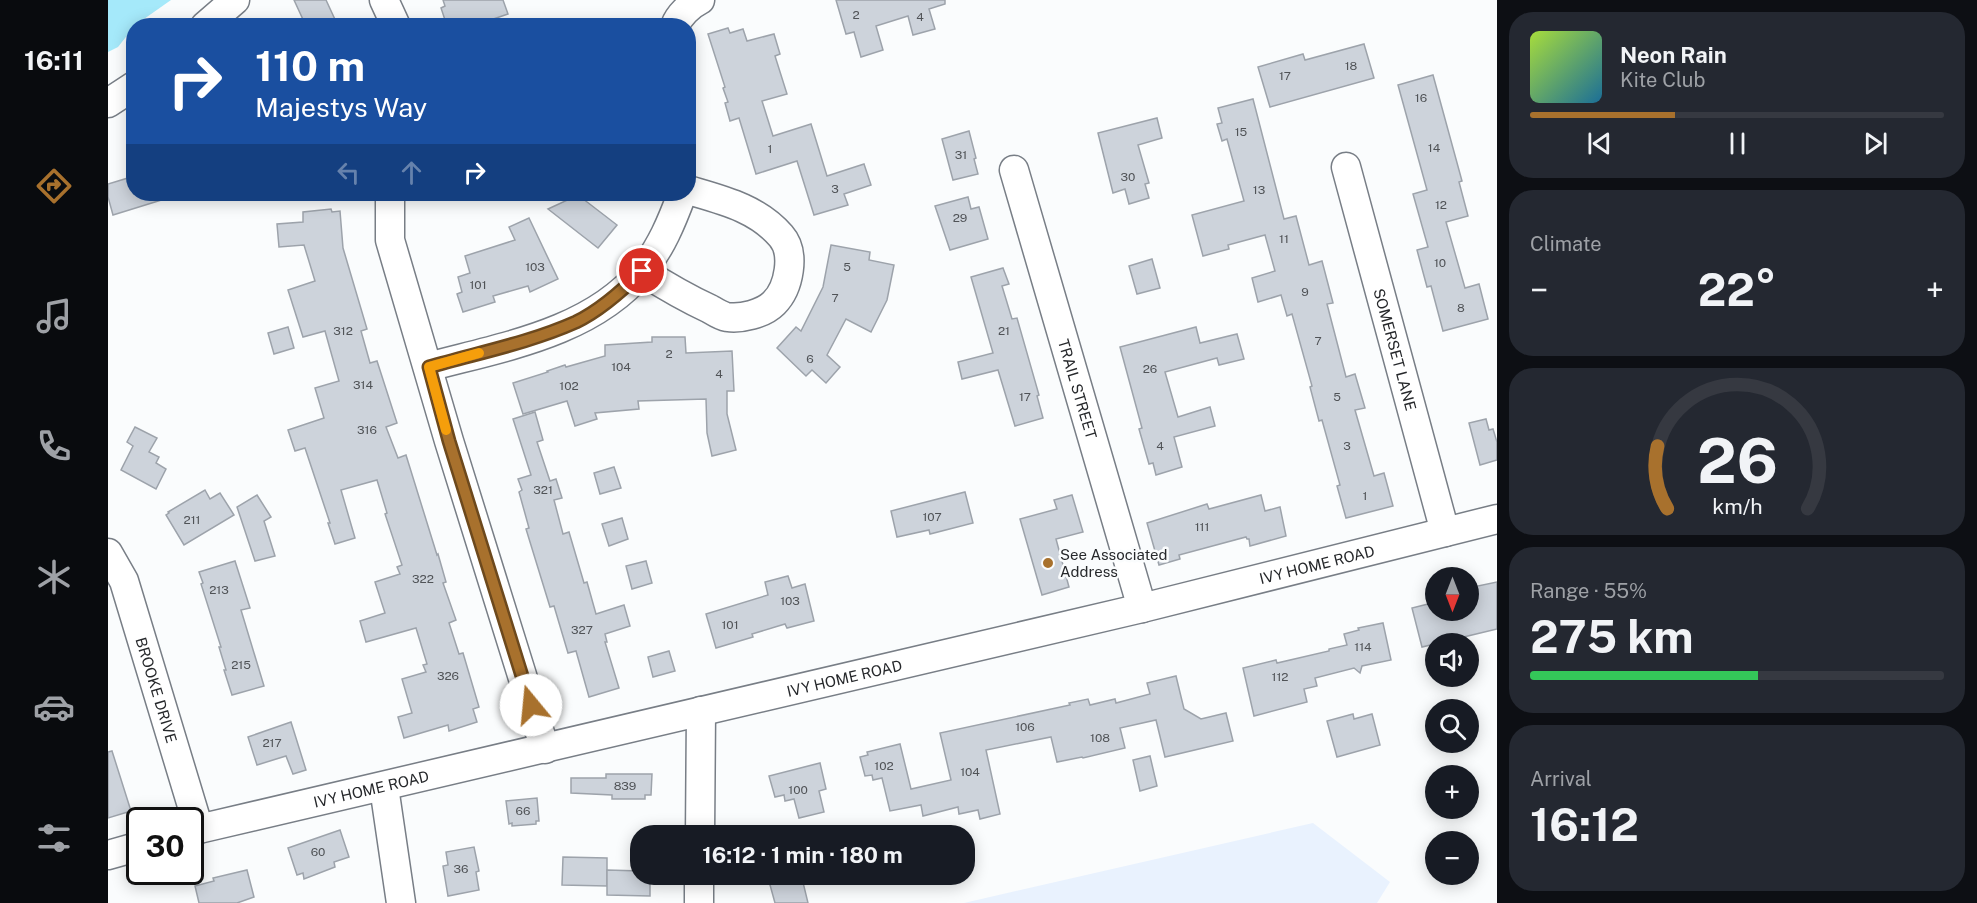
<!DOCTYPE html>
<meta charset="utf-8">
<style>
:root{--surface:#171b24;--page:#242831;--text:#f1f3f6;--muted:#9ea1a6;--line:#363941;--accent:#a8712d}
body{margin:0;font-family:"Public Sans",sans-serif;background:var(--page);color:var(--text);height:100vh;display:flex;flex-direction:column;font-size:22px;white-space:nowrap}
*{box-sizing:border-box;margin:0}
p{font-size:20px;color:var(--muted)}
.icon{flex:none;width:33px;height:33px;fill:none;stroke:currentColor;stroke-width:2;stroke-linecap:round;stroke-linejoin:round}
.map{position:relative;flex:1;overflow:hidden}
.panel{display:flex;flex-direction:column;gap:12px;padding:12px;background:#0d0f14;width:480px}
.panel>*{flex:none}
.guide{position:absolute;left:18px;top:18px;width:570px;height:183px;border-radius:24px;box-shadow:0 3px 15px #0003;background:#1a4fa0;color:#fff;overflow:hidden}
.needle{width:39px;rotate:180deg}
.tools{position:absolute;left:1317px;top:567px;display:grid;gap:12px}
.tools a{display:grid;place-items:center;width:54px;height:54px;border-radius:50%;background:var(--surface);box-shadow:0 3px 15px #0003;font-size:30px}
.speed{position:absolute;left:18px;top:807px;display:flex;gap:12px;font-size:30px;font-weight:700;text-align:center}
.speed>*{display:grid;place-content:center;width:78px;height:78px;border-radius:50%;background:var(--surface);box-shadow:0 3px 15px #0003;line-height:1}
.speed .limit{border:3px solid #111;border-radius:9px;background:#fff;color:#111}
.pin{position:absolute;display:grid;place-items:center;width:51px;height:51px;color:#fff;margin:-26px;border:3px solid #fff;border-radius:50%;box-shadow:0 2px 6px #0007}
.me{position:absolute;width:66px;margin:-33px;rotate:343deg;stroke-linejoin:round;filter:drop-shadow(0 0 4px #0008)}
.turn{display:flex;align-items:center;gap:21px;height:126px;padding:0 30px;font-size:27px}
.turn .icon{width:78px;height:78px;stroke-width:2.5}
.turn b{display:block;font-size:42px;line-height:51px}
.lanes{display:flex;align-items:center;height:57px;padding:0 30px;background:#0003;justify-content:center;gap:30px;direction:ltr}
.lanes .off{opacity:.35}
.big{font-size:45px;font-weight:700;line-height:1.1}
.panel .tile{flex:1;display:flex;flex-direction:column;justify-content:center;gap:9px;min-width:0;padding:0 21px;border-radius:24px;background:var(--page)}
.panel .dial{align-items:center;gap:0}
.dial svg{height:156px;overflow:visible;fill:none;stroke:var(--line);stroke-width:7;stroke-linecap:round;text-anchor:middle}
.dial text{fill:var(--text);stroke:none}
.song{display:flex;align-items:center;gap:18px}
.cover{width:72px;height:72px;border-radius:9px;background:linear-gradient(135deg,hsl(80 70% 55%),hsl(200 70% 35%))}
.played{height:6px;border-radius:3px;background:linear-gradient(90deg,var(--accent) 35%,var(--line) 35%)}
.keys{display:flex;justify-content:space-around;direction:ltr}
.heat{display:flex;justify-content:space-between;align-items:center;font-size:33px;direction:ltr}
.charge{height:9px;border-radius:4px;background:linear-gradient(90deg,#34c759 55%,var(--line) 0)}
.trip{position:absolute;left:522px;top:825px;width:345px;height:60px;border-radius:24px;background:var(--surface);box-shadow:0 3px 15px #0003;font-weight:700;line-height:60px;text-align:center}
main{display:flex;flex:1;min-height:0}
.menu{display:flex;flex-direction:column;width:108px;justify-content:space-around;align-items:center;background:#090b0e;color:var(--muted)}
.menu .icon{width:42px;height:42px}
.menu .current{color:var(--accent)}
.menu b{font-size:27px;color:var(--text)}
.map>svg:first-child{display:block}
.built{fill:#e9f2fe}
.water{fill:#a5e9fa}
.building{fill:#cdd3db;stroke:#9da3ab;stroke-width:1.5}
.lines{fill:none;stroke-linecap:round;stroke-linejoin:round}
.minor-casing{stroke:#787e86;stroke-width:31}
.minor{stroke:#fff;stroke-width:28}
.route-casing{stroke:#6d491d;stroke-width:15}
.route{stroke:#a8712d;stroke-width:10}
.slow{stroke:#f59e0b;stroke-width:10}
.poi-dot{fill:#a8712d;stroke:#fafcfd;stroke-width:2}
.labels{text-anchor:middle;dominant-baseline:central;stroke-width:5;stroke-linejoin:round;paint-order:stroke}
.number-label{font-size:12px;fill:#505357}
.street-label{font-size:15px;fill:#26282b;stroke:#fafcfd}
.poi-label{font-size:15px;fill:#26282b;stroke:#fafcfd;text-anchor:start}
</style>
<main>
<nav class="menu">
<b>16:11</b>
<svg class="icon current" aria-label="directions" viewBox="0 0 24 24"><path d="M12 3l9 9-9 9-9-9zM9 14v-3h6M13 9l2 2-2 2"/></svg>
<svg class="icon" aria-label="music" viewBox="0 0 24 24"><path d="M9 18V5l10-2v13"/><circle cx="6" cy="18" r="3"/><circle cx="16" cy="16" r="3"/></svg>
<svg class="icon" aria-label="phone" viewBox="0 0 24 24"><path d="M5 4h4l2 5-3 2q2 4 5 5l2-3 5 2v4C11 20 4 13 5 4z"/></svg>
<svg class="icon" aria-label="climate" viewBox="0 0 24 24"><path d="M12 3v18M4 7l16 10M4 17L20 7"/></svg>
<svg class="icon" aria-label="car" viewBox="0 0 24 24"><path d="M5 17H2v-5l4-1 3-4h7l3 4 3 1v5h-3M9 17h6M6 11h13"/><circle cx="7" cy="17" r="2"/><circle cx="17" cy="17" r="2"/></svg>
<svg class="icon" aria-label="filters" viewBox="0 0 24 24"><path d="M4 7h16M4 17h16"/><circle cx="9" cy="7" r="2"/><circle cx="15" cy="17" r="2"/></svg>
</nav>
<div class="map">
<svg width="1389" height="903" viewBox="0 0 1389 903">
<rect width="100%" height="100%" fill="#fafcfd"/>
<!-- built -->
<path class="built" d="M1205 823 1282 882 1269 903H856Z"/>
<!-- water -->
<path class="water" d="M0 0H63L26 26 25 28 10 47 0 52Z"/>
<!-- building -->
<g class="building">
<path d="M186 0H218L230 26H198Z"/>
<path d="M335 0H395L400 14 365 26H339L333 8 337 6Z"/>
<path d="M728 0H837V4L821 9 827 29 805 35 800 16 768 26 775 50 753 57 746 32 738 34Z"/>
<path d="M620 28 622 33 635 29 639 41 666 34 672 54 667 56 679 94 654 101 665 136 703 124 719 176 756 164 763 185 736 194 740 205 706 215 689 161 648 174 631 118 622 121 617 103 620 102 615 88 617 87 600 34Z"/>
<path d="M1256 44 1266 78 1162 107 1150 67 1195 54 1197 60Z"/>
<path d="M1325 75 1354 181 1351 182 1360 216 1338 222 1357 288 1371 284 1380 319 1335 331 1323 286 1319 287 1309 250 1320 247 1305 194 1319 190 1290 85Z"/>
<path d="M1145 99 1176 219 1188 216 1201 265 1214 261 1225 303 1219 304 1238 377 1247 374 1257 408 1247 410 1266 476 1276 473 1285 506 1238 518 1229 486 1232 485 1214 420 1211 421 1202 387 1204 386 1184 314 1179 316 1173 295 1150 302 1144 278 1167 271 1157 235 1120 245 1121 249 1095 256 1084 215 1136 201 1119 139 1114 141 1109 124 1114 123 1110 108Z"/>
<path d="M1049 118 1054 138 1030 145 1041 183 1037 184 1041 198 1021 204 1017 189 1005 193 990 133Z"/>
<path d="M861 131 868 158 866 159 870 174 845 180 834 139Z"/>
<path d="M20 178 21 180 26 179V194H59L60 198 5 215 0 197V184Z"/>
<path d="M470 195 509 225 490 248 440 209Z"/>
<path d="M860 197 863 209 871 207 880 239 842 250 827 206Z"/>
<path d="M223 209 224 212 232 211 235 248 259 329 253 331 262 363 269 361 289 423 278 427 290 458 298 455 329 555 330 554 338 582 335 583 348 620 341 623 351 654 355 653 371 707 365 709 369 722 341 731 340 725 296 738 290 717 304 713 294 679 318 672 315 665 319 664 308 628 258 642 252 621 277 613 267 582 292 574 289 567 294 565 277 514 279 513 269 480 233 490 247 538 227 544 220 523H222L197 448 187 451 180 430 216 418 207 388 231 381 217 331 195 337 180 290 207 281 196 245 171 247 169 224 195 222V212Z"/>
<path d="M421 218 450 279 422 292 420 286 385 296 387 302 355 312 349 294 354 292 350 277 362 273 357 256 407 240 401 227Z"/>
<path d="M723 245 762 252 761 260 786 265 779 300 763 332 738 319 719 355 732 367 718 383 704 370 698 376 669 348 688 327 693 331 715 287Z"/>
<path d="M1044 259 1052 288 1029 294 1021 266Z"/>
<path d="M895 268 901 284 894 286 904 319 909 318 931 395 929 396 935 418 907 426 890 370 854 379 850 362 885 353 863 277Z"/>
<path d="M180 327 186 348 166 354 160 333Z"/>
<path d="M1088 327 1092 343 1129 334 1136 359 1111 365 1109 358 1057 372 1070 417 1102 407 1107 426 1066 437 1074 467 1048 475 1045 463 1041 464 1031 429 1034 428 1012 347Z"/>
<path d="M544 337H577L578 353 624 351 626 391H619V414L628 450 604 456 599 433 598 399 530 401 531 409 487 413 489 419 467 426 459 401 415 414 405 383 440 372 439 371 457 365 458 367 497 356V345L544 342Z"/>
<path d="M427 412 435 440 429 442 442 481 448 479 454 498 446 500 455 534 461 532 476 583 479 582 488 614 516 605 522 626 497 634 499 642H497L511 688 481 697 468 651 460 653 446 606 442 607 418 529 421 528 411 492 414 490 410 479 423 475 405 419Z"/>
<path d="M1378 419 1381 430 1385 429 1389 442V460L1372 465 1361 423Z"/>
<path d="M27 427 49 438 41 452 51 457 48 463 58 469 48 489 13 470 25 446 19 442Z"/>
<path d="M506 467 513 488 492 494 486 473Z"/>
<path d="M97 490 102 499 112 493 126 515 76 545 58 515 61 513 60 512Z"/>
<path d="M857 492 865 523 822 534 821 530 789 537 783 511Z"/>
<path d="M149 495 163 517 156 521 167 556 147 561 129 507Z"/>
<path d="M964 495 975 532 948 539 961 587 934 595 912 519 949 509 946 500Z"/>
<path d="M1153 495 1157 511 1172 507 1178 536 1142 546 1141 539H1139L1138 537 1071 555 1072 559 1051 565 1039 523 1099 504 1101 509Z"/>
<path d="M514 518 520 539 501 546 494 524Z"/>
<path d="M127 561 142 608 133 610 156 686 124 695 116 670H118L111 647H113L93 584 95 583 91 572Z"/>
<path d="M538 561 544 583 524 589 518 566Z"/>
<path d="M680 576 684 588 697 584 706 621 679 628 677 624 644 634 645 637 608 648 598 614 660 595 657 582Z"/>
<path d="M1389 582V629L1314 647 1304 608 1328 602V610H1360V588Z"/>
<path d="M1275 623 1283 660 1254 666 1252 673 1246 668 1207 678 1209 686 1196 689 1199 702 1146 716 1135 668 1168 660 1169 663 1221 651V649L1239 645 1236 634 1251 630 1250 628Z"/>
<path d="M561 651 567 671 545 677 540 657Z"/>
<path d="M1068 676 1076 709 1093 719 1118 713 1125 741 1057 757 1048 720 1012 728 1017 748 975 758 974 757 949 762 943 737 878 750 892 814 872 819 870 810 851 814 850 807 815 816 813 805 782 811 774 778 765 780 764 775 757 776 752 757 760 755 759 752 792 744 803 789 843 780 832 733 962 705 961 703 980 699 982 705 1007 699 1008 703 1042 694 1039 683Z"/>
<path d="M1245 714 1246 719 1264 714 1272 745 1229 757 1219 721Z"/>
<path d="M183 722 198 770 185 774 178 756 149 765 140 737Z"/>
<path d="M4 751 23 811 0 818V752Z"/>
<path d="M1042 756 1049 786 1032 791 1025 760Z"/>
<path d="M712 763 718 789 711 791 716 812 691 818 686 799 677 801 676 795 667 797 661 776Z"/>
<path d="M498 774H544L543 795H537V799H504V795L463 793V778H498Z"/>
<path d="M429 798 431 821H428V824L404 826V823L401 824 398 801Z"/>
<path d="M232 830 241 857 226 862 227 867 196 879 195 873 189 875 180 848Z"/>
<path d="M366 847 371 871 368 872 371 890 340 896 335 866 340 865 338 852Z"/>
<path d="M455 857 499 858V886L454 885Z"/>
<path d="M139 870 146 897 129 903H91L87 886 106 881 105 878Z"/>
<path d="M499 870 532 871V874L542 875V896L499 895Z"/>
<path d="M659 874H693L700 903H667Z"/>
</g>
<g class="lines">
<!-- minor casing -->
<g class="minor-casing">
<g id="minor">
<path d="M276 0 288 26"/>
<path d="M97 26 127 0"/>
<path d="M567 26C571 15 582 5 592 0"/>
<path d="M0 103 26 86"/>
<path id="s1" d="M1238 167 1337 532"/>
<path id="s2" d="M906 170 1034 608"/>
<path d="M282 194V240L341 441 437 749"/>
<path d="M534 271C556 285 578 298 602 309 607 312 613 316 619 317 633 319 655 314 666 303 681 288 688 253 673 236 649 208 614 200 580 190"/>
<path d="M320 367C394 347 483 333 534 271 553 248 564 221 574 194"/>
<path id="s3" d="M0 553 16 581 91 829"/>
<path d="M276 787 293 903"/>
<path id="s4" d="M82 831 1034 608 1389 519"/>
<path d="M592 836 593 711"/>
<path d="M0 855 32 846"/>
<path d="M591 903V874"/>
</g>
</g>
<!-- minor -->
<use href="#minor" class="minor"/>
</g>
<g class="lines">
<!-- route casing -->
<g class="route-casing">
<path id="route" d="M423 705 341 441 321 367C369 353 421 343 468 322 493 310 515 290 534 271"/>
</g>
<!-- route -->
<use href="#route" class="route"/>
<!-- slow -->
<path class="slow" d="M338 430 321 367 371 353"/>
</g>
<!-- markers -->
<circle class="poi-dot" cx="940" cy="563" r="6"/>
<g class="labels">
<!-- number labels -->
<g class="number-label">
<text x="748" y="15">2</text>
<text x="812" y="17">4</text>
<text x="1243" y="66">18</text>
<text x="1177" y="76">17</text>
<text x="1313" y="98">16</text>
<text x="1133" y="132">15</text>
<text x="1326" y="148">14</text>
<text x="662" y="149">1</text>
<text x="853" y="155">31</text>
<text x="1020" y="177">30</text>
<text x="727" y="189">3</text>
<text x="1151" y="190">13</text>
<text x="1333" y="205">12</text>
<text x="852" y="218">29</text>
<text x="1176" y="239">11</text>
<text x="1332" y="263">10</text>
<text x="427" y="267">103</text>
<text x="739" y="267">5</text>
<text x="370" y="285">101</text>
<text x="1197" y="292">9</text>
<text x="727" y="298">7</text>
<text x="1353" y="308">8</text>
<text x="235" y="331">312</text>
<text x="896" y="331">21</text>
<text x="1210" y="341">7</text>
<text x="561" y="354">2</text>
<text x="702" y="359">6</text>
<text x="513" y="367">104</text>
<text x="1042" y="369">26</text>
<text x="611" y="374">4</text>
<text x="255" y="385">314</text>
<text x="461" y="386">102</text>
<text x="917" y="397">17</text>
<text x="1229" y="397">5</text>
<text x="259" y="430">316</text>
<text x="1052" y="446">4</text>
<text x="1239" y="446">3</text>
<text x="435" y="490">321</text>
<text x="1257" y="496">1</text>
<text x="824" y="517">107</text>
<text x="84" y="520">211</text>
<text x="1094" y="527">111</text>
<text x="315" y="579">322</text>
<text x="111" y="590">213</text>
<text x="682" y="601">103</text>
<text x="622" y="625">101</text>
<text x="474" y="630">327</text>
<text x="1255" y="647">114</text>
<text x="133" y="665">215</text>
<text x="340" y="676">326</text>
<text x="1172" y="677">112</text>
<text x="917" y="727">106</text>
<text x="992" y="738">108</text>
<text x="164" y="743">217</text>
<text x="776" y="766">102</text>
<text x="862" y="772">104</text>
<text x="517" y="786">839</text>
<text x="690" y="790">100</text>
<text x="415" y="811">66</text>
<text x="210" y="852">60</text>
<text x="353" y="869">36</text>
</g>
<!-- street labels -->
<g class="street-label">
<text stroke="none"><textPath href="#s1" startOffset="189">SOMERSET LANE</textPath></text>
<text stroke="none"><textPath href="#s2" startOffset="228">TRAIL STREET</textPath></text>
<text stroke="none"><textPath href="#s4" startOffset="1158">IVY HOME ROAD</textPath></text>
<text stroke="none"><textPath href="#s4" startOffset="672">IVY HOME ROAD</textPath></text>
<text stroke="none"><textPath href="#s3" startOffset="146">BROOKE DRIVE</textPath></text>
<text stroke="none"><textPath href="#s4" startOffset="186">IVY HOME ROAD</textPath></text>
</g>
<!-- poi labels -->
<g class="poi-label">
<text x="952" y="554">See Associated<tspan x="952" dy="17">Address</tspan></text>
</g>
</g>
</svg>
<div class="tools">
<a><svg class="needle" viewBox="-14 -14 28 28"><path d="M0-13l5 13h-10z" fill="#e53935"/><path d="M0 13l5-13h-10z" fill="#9ea1a6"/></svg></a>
<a><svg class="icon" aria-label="sound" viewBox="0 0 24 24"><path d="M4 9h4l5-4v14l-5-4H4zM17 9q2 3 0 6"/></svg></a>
<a><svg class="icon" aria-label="search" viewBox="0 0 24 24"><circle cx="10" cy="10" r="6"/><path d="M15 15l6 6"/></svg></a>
<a>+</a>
<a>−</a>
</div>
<div class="speed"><div class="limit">30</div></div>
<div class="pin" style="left:534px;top:271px;background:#d93025"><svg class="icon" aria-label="arrive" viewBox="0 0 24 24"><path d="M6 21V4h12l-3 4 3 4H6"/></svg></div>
<svg class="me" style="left:423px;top:705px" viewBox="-20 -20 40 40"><circle r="19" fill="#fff"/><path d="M0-13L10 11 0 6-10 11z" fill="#a8712d"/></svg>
<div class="trip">16:12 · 1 min · 180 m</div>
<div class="guide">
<div class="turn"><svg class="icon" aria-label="right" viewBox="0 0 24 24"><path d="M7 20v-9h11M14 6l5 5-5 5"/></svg><div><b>110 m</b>Majestys Way</div></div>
<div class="lanes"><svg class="icon off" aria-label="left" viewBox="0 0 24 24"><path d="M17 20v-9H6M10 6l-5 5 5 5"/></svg><svg class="icon off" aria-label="ahead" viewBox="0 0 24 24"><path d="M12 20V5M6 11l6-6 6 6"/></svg><svg class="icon" aria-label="right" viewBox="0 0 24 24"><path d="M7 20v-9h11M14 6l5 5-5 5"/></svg></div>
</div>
</div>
<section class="panel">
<div class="tile">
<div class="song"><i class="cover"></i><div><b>Neon Rain</b><p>Kite Club</p></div></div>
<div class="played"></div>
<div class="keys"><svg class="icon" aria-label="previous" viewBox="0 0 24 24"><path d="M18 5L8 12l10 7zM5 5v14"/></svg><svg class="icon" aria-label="pause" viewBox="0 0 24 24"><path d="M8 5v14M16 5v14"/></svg><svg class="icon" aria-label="next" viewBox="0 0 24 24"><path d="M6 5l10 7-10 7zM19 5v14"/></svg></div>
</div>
<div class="tile"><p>Climate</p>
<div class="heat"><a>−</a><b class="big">22°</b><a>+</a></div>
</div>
<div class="tile dial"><svg viewBox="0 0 100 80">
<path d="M14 69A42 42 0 1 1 86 69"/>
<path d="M14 69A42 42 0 0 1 9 37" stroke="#a8712d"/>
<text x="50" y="56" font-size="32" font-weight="700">26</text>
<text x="50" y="72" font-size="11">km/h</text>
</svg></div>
<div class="tile"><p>Range · 55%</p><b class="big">275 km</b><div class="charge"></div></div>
<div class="tile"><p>Arrival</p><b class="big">16:12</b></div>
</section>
</main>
